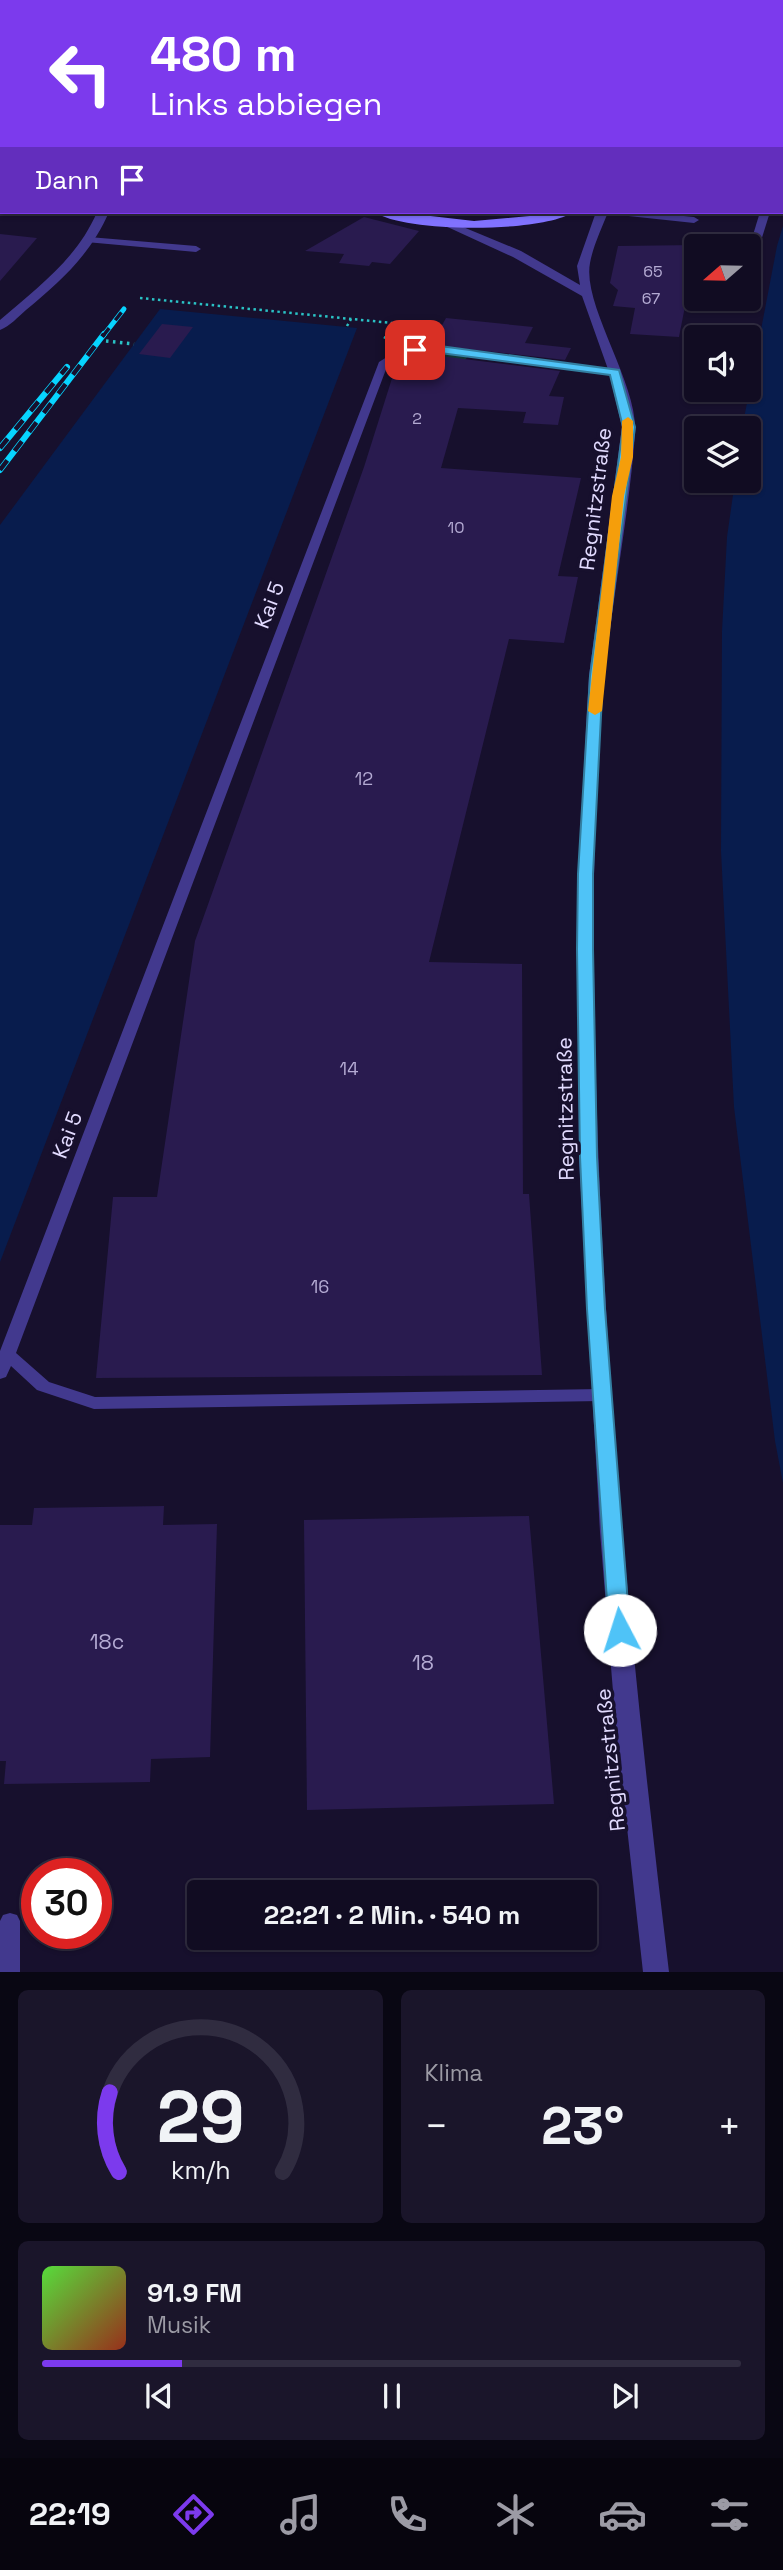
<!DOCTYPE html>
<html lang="de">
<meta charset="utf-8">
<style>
:root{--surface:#110c22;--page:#1a152a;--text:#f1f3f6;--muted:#9c9ba5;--line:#302c40;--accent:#7c3aed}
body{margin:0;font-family:"Space Grotesk",sans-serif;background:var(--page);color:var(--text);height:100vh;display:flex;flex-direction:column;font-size:26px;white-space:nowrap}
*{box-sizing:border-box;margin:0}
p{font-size:23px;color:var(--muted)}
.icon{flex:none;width:38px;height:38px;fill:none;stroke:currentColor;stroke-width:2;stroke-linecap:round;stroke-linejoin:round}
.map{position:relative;height:1972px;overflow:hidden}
.drawer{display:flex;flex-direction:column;gap:18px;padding:18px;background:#090713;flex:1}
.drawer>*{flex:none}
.guide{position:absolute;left:0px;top:0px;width:784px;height:214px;box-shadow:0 2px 5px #0004,0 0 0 2px var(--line);background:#7c3aed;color:#fff;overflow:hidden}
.needle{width:46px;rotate:250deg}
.tools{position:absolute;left:684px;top:234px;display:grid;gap:14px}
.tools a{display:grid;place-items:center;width:77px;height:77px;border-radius:7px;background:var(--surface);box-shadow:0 2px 5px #0004,0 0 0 2px var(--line);font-size:35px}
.speed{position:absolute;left:21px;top:1858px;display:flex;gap:14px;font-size:35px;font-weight:700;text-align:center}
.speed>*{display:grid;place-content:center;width:91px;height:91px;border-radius:50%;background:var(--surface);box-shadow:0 2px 5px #0004,0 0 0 2px var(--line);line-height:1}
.speed .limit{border:10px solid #d22;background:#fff;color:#111}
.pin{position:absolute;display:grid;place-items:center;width:60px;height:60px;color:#fff;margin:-30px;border-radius:14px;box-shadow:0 4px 10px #0006}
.me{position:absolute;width:77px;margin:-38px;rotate:355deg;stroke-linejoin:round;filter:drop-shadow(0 0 5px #0008)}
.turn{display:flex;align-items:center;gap:24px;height:147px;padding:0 35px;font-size:32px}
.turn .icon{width:91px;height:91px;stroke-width:2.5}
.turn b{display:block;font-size:49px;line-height:60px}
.then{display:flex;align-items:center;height:66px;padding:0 35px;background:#0003;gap:14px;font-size:26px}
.big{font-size:52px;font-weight:700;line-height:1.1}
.drawer .tile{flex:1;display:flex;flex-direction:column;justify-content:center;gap:10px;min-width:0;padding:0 24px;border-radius:10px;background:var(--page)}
.drawer .dial{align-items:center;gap:0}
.dial svg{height:182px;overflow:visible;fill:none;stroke:var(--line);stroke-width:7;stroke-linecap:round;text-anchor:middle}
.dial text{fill:var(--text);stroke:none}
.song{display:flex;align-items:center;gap:21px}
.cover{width:84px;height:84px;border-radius:10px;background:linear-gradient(135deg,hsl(110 70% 55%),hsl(10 70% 35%))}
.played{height:7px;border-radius:4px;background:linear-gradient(90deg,var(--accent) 20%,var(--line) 20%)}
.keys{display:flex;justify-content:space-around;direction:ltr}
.heat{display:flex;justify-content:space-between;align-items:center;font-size:38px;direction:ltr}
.drawer .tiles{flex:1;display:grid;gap:18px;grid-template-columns:1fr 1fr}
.tile:last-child{grid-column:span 2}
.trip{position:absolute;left:187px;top:1880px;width:410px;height:70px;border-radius:7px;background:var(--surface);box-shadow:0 2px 5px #0004,0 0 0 2px var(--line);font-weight:700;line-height:70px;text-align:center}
.tabs{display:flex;height:112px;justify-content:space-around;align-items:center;background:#07050e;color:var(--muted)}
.tabs .icon{width:49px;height:49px}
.tabs .on{color:var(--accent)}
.tabs b{font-size:32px;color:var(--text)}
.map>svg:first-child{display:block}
.green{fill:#123637}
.water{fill:#081c4d}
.building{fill:#291b4f}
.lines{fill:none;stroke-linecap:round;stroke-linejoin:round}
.path-far1{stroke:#2ac2c5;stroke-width:2.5;stroke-dasharray:2.5 3.5;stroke-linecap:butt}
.path{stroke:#2ac2c5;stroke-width:3.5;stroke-dasharray:2.5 4.5;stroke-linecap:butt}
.lane{fill:#42398e;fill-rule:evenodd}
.street{fill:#42398e;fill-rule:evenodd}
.secondary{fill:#8172ff;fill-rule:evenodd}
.rail-far1-casing{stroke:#07d4ff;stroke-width:5}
.rail-casing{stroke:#07d4ff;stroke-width:6}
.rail-far1{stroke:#17102d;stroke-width:3.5;stroke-dasharray:10;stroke-linecap:butt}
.rail{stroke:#17102d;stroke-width:4.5;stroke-dasharray:12;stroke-linecap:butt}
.route{fill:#4fc3f7;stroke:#337fa1;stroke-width:2}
.slow{fill:#f59e0b}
.labels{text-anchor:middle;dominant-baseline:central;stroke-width:7;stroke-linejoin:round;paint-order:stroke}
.far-number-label{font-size:16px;fill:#b4abd3}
.number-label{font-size:18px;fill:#b4abd3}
.street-label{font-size:21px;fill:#e2dbff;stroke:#17102d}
.near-number-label{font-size:21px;fill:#b4abd3}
</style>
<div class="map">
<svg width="783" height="1972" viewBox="0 0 783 1972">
<rect width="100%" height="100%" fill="#17102d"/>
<!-- green -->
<path class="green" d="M440 352 468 356 453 376 385 372 402 357Z"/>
<!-- water -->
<g class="water">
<path d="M783 226V1483L775 1441 734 1107 721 851 722 631 727 537 735 481H749V429H742L777 246Z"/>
<path d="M160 309 357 328 0 1262V525Z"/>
</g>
<!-- building -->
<g class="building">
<path d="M364 217 419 231 390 264 372 262 369 266 339 263 344 254 305 251Z"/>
<path d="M0 234 37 238 0 281Z"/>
<path d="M697 245 679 337 630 334 635 308 613 306 618 290 610 283 618 246Z"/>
<path d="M446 318 533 327 525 343 571 348 565 360 431 345Z"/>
<path d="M162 324 193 327 170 358 139 354Z"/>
<path d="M440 356 560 371 549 396 564 397 558 425 523 423 526 412 458 408 441 468 581 478 558 576 578 577 564 643 509 639 429 962 522 964 523 1194H529L542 1375 96 1378 113 1197H157L195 941 364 467 394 372 416 373 425 357Z"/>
<path d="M164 1506 163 1525 217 1524 210 1757 151 1759 150 1782 4 1784 6 1761H0V1525H32L34 1508Z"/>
<path d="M529 1516 554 1804 307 1810 304 1520Z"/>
</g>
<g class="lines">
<!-- path-far1 -->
<g class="path-far1">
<path d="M140 298 392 323 386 336"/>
<path d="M347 326 351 319"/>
</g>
<!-- path -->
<g class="path">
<path d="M385 339 387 334"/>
<path d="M106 341 134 344"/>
</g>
<!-- lane -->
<g class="lane">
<path d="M179 0H188L177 2Z"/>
<path d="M433 0H441L432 2Z"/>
<path d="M0 118 2 119V125L0 124Z"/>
<path d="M614 212H643L694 217 699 220 694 223 619 215Z"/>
<path d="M760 212H770L754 263 749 266V248Z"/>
<path d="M89 237 196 246 201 249 196 252 86 242 84 240Z"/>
<path d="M440 347 615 369 620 372 615 375 440 353 400 356 388 364 16 1353 49 1382 95 1397 601 1389 607 1391 609 1395 607 1399 601 1401 94 1409 37 1390 11 1366 6 1377 0 1379V1351L379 362 398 350Z"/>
<path d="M10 1913 17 1915 20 1921V1972H0V1921L3 1915Z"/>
</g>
<!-- street -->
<g class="street">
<path d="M97 212H109C91 254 60 282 26 310 18 317 10 326 0 330V320C38 287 77 259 97 212Z"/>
<path d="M596 212H608C602 228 593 246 590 263 582 306 639 384 635 434 629 514 613 593 605 673 598 738 595 812 594 878 591 1244 625 1608 669 1972H643L616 1728 600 1532 579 1157 578 874 589 676 622 427 609 372 582 296 513 257 441 224 451 222 521 251 580 285 577 266Z"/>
</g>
<!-- secondary -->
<g class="secondary">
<path d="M713 0H723L712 2Z"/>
<rect x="0" y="173" width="2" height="6"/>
<path d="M375 212H396L474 221 573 212C544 233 403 233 375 212Z"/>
</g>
<!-- rail-far1 casing -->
<g class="rail-far1-casing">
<path id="rail-far1" d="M103 336 124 309"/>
</g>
<!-- rail casing -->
<g class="rail-casing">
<g id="rail">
<path d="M0 448 67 367"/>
<path d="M0 470 104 334"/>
</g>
</g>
<!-- rail-far1 -->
<use href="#rail-far1" class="rail-far1"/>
<!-- rail -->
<use href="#rail" class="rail"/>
</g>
<!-- route -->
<path class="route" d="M415 346H440L619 370 635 427 603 676 593 874V949L597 1157 605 1309 630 1630 627 1635 620 1638 612 1635 609 1630 587 1309 580 1157 577 949 578 874 590 676 623 427 610 375 440 353 411 352V347Z"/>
<!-- slow -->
<path class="slow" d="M628 417 633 421V457L624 496 602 711 595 715 588 711 612 496 621 457 622 421Z"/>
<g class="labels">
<!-- far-number labels -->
<g class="far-number-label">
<text x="653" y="271">65</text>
<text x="651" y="298">67</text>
<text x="417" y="418">2</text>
<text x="456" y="527">10</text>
</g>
<!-- number labels -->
<g class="number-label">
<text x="364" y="778">12</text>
<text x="349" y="1068">14</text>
<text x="320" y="1286">16</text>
</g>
<!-- street labels -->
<g class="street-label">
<text transform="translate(595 499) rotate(-83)">Regnitzstraße</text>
<text transform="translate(269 605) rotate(-69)">Kai 5</text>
<text transform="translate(565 1109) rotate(-91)">Regnitzstraße</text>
<text transform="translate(67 1135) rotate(-69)">Kai 5</text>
<text transform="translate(610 1760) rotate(-96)">Regnitzstraße</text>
</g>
<!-- near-number labels -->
<g class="near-number-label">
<text x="107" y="1641">18c</text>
<text x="423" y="1662">18</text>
</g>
</g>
</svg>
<div class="tools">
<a><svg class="needle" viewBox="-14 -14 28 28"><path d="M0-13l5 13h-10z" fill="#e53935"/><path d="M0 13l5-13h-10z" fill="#9c9ba5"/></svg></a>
<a><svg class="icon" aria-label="sound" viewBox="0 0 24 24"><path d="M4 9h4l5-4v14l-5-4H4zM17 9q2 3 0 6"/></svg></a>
<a><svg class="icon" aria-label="layers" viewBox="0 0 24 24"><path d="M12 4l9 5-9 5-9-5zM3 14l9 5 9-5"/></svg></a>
</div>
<div class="speed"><div class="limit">30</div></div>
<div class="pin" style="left:415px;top:350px;background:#d93025"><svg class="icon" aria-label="arrive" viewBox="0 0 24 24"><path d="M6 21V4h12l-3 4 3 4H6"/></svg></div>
<svg class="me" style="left:620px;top:1630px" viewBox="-20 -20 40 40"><circle r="19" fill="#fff"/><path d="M0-13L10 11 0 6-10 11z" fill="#4fc3f7"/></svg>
<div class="trip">22:21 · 2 Min. · 540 m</div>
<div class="guide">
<div class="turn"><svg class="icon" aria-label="left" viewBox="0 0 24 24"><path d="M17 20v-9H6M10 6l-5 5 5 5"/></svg><div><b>480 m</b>Links abbiegen</div></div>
<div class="then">Dann<svg class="icon" aria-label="arrive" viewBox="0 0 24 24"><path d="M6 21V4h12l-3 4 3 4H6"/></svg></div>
</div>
</div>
<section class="drawer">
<div class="tiles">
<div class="tile dial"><svg viewBox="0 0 100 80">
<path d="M14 69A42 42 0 1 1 86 69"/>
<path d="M14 69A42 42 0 0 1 10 34" stroke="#7c3aed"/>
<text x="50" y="56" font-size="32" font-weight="700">29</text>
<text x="50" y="72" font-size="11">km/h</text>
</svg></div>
<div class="tile"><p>Klima</p>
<div class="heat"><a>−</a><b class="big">23°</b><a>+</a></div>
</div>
<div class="tile">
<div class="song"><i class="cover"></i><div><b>91.9 FM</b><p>Musik</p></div></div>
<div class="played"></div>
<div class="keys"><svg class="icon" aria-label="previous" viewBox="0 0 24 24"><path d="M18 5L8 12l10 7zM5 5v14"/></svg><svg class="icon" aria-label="pause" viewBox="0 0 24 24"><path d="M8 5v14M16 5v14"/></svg><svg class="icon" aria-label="next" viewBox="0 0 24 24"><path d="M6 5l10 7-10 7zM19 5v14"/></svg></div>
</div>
</div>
</section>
<nav class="tabs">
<b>22:19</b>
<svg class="icon on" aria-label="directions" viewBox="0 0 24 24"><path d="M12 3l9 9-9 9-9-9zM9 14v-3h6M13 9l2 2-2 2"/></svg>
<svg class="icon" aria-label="music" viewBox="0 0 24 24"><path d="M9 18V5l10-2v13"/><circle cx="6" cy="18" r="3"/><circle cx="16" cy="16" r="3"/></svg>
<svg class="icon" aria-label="phone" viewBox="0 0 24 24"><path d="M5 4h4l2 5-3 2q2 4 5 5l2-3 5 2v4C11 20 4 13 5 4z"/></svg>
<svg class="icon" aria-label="climate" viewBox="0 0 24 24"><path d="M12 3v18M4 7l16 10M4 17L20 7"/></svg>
<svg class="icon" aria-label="car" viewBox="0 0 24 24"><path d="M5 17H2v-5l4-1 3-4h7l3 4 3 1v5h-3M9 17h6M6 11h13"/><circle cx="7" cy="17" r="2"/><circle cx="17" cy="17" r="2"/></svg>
<svg class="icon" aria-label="filters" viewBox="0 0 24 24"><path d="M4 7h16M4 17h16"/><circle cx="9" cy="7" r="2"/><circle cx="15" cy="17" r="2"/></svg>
</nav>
